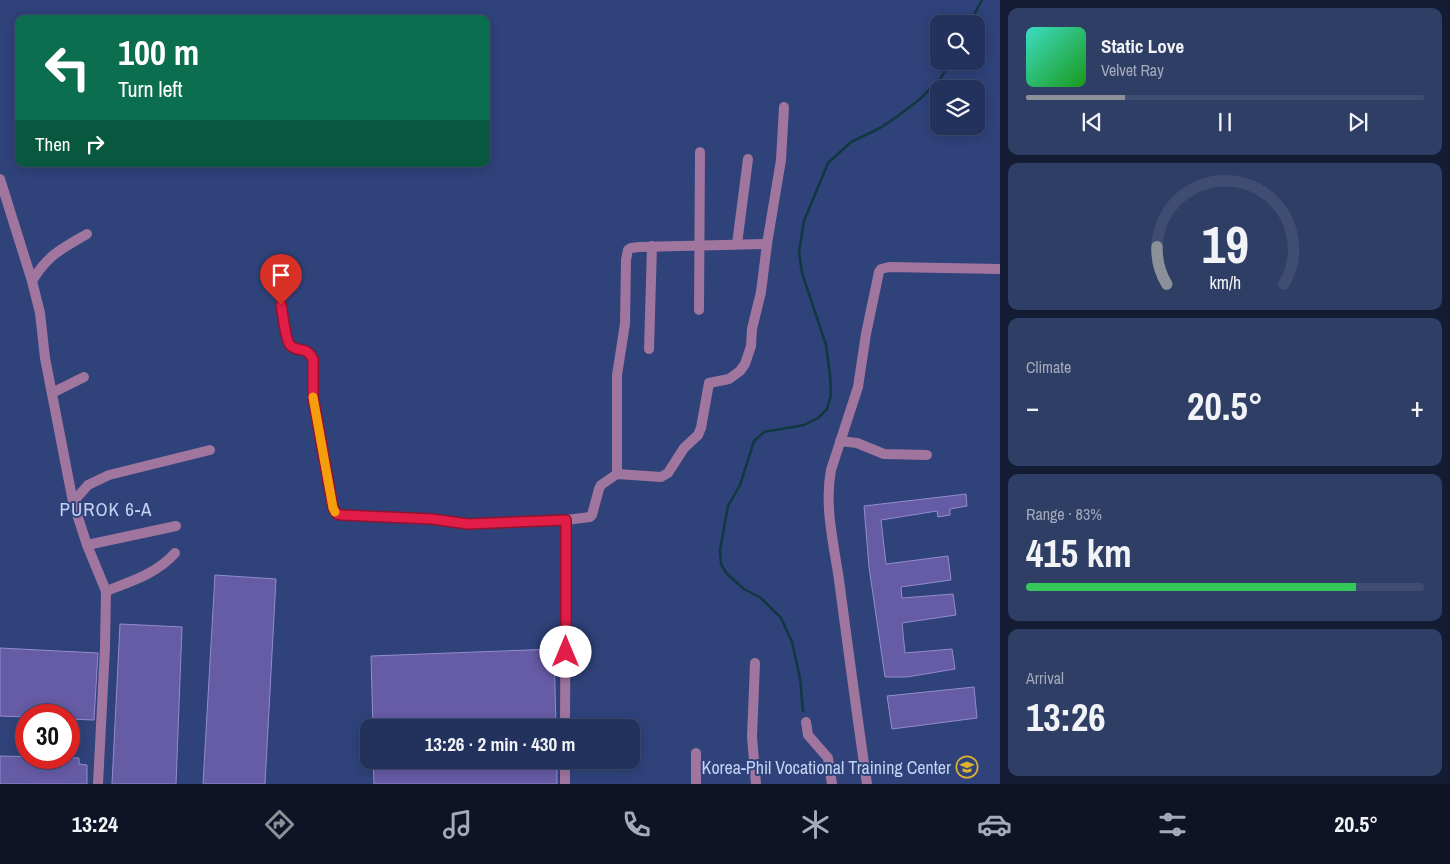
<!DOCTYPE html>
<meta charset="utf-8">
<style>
:root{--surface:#23325c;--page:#2f3e65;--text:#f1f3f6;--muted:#a3aabb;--line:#404d72;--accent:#8c9099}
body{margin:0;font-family:"Archivo Narrow",sans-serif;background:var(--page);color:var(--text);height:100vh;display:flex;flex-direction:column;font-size:19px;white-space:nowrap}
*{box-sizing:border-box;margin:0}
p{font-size:16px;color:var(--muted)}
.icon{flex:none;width:28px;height:28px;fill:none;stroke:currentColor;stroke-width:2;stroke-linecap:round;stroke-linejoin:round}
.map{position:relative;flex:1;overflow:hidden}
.details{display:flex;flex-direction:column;gap:8px;padding:8px;background:#131c33;width:450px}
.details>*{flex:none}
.hud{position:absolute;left:15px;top:15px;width:475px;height:152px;border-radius:10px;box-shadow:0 2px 12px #0003,0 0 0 1px var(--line);background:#0b6e4f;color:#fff;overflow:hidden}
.tools{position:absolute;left:930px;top:15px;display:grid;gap:10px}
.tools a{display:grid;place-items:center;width:55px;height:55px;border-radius:10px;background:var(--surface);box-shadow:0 2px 12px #0003,0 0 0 1px var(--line);font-size:25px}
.speed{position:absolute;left:15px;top:704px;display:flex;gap:10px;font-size:25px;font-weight:700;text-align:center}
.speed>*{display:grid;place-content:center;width:65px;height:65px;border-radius:50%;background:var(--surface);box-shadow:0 2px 12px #0003,0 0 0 1px var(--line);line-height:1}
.speed .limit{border:8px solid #d22;background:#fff;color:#111}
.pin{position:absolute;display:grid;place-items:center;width:42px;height:42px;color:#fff;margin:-51px -21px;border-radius:50% 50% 50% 0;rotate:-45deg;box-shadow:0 0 5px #0007}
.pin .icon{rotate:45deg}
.me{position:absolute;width:55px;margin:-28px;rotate:0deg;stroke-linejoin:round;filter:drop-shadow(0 0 4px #0008)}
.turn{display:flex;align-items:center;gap:18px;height:105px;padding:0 20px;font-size:22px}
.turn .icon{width:65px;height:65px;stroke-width:2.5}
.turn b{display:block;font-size:35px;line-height:42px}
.then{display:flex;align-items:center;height:48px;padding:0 20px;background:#0003;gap:10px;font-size:19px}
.big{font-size:38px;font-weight:700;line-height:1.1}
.details .widget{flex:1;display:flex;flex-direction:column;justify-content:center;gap:8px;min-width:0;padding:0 18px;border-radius:10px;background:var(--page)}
.details .dial{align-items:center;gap:0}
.dial svg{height:130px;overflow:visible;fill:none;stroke:var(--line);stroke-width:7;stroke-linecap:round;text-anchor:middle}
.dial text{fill:var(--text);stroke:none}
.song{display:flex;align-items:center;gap:15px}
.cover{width:60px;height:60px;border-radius:8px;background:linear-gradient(135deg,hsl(170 70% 55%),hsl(120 70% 35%))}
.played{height:5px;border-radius:2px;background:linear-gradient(90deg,var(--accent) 25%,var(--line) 25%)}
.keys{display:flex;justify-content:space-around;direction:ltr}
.heat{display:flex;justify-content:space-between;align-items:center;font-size:28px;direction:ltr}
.charge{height:8px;border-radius:4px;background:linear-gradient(90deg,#34c759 83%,var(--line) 0)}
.trip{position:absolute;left:360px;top:719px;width:280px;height:50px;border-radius:10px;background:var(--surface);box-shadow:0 2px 12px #0003,0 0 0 1px var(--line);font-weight:700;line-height:50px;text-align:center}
.menu{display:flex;height:80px;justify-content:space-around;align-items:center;background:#0e1425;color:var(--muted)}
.menu .icon{width:35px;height:35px}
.menu .current{color:var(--accent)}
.menu b{font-size:22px;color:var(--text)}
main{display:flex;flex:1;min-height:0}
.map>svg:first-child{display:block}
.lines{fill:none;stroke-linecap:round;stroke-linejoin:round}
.stream{stroke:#10393f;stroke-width:2.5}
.building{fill:#665ba5;stroke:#938cce}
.street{stroke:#a0759e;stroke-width:10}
.route-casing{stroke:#92132f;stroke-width:12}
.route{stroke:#e11d48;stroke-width:9}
.slow{stroke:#f59e0b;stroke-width:9}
.labels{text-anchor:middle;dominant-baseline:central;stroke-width:4;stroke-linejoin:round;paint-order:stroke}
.poi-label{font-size:18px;fill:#c5d2f4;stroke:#2f427a;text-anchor:end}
.neighbourhood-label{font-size:19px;letter-spacing:1px;fill:#c5d2f4;stroke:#2f427a}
</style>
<main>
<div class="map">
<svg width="1000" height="784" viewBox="0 0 1000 784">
<rect width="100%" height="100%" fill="#2f427a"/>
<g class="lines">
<!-- stream -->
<g class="stream">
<path d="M969 24 982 0"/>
<path d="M803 711 800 678 792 642 781 618 761 598 744 589 727 574 721 564 720 550 728 506 740 485 754 441 764 432 804 425 818 418 827 409 831 395 830 375 826 345 802 273 799 252 804 221 828 163 851 142 880 128 898 116 920 99 941 78 950 61"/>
</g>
</g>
<!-- building -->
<g class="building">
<path d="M966 494 967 506 950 509V515L938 517 937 511 881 520 886 564 948 556 951 580 901 587 902 598 953 594 956 615 902 623 905 653 952 649 955 669 907 677H885L869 567 864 506Z"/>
<path d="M215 575 276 579 265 784H203Z"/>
<path d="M120 624 182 627 176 784H112Z"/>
<path d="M0 648 98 653 94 720 69 719V715H26V717L0 716Z"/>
<path d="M554 649 556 728H373L371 656Z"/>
<path d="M974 687 977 718 892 729 887 696Z"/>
<path d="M0 756 79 758V764L87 765V784H0Z"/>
<path d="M373 760H557V784H374Z"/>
</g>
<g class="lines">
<!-- street -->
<g class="street">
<path d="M0 179 32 281 40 313 45 358 73 502 87 545 106 591 105 647 98 784"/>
<path d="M737 244 748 159"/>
<path d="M32 281C48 255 61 249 87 234"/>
<path d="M281 305C283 314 285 339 290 345 298 353 306 345 313 359V397L333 507 337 514 342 515 432 519 468 524 566 520 590 517 592 515 599 489 601 485 617 474 661 477 668 473 684 448 698 435 701 428 709 383 729 379 740 371 745 364 751 346 752 329 761 292 767 244 781 160 784 107"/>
<path d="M699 310 700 152"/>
<path d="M649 349 652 246"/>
<path d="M52 393 84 377"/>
<path d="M840 441 857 443 884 454 927 455"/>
<path d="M617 474V375L625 324 626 260 628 250 631 248 639 247 767 244"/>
<path d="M73 502 88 485 109 475 210 450"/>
<path d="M87 545 176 526"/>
<path d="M106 591C130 582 158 573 175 553"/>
<path d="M755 663 752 737 756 784"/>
<path d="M806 722 808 735 828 758 832 784"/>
<path d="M565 728 566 520"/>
<path d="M565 784V760"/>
<path d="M696 784V753"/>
<path d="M867 784C857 716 848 648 839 580 834 545 824 506 831 470L858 387 866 334 879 272 881 269 889 267 1000 269"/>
</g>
</g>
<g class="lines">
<!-- route casing -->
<g class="route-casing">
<path id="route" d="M281 305C283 314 285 339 290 345 297 353 306 345 313 359V397L333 508 337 514 342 515 432 519 468 524 566 520V652"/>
</g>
<!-- route -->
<use href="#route" class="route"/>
<!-- slow -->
<path class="slow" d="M313 397 333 508 335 512"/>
</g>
<!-- icons -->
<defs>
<g id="school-ring" transform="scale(1.125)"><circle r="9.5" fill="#2f427a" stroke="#deb133" stroke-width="1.5"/><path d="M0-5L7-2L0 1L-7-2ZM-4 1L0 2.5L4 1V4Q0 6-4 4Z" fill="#deb133"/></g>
</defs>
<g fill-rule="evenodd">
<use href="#school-ring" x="967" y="767"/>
</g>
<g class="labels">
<!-- poi labels -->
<g class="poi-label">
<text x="951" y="767">Korea-Phil Vocational Training Center</text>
</g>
<!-- neighbourhood labels -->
<g class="neighbourhood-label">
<text x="106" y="509">PUROK 6-A</text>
</g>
</g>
</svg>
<div class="tools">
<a><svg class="icon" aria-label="search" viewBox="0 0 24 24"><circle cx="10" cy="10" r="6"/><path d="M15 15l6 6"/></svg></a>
<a><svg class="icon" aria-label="layers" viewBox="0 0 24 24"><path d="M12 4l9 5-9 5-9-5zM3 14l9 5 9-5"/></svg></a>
</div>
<div class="speed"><div class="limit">30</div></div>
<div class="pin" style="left:281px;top:305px;background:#d93025"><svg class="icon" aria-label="arrive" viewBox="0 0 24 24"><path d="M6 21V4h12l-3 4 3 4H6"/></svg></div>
<svg class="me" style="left:566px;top:652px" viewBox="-20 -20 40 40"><circle r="19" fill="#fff"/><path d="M0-13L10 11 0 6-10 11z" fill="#e11d48"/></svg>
<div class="trip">13:26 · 2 min · 430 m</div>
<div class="hud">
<div class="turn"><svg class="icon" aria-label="left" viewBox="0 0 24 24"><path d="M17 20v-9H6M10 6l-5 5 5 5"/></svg><div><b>100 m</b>Turn left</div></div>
<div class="then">Then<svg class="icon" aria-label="right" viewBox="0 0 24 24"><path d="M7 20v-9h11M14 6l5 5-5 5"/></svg></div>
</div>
</div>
<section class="details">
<div class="widget">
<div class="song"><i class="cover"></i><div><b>Static Love</b><p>Velvet Ray</p></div></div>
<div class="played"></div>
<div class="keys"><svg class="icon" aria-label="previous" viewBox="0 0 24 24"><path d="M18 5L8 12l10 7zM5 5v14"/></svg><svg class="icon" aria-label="pause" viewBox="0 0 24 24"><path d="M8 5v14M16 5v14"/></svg><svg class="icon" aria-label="next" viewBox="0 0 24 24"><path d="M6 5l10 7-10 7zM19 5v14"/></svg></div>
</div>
<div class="widget dial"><svg viewBox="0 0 100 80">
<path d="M14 69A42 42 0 1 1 86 69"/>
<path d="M14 69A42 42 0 0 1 8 46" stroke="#8c9099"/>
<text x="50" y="56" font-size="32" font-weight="700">19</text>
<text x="50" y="72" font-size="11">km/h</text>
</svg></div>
<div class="widget"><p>Climate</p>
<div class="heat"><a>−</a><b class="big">20.5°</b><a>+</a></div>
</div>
<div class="widget"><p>Range · 83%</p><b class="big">415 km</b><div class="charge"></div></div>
<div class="widget"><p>Arrival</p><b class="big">13:26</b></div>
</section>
</main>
<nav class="menu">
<b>13:24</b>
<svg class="icon current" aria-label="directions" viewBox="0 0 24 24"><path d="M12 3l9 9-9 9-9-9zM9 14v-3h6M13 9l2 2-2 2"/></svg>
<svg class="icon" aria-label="music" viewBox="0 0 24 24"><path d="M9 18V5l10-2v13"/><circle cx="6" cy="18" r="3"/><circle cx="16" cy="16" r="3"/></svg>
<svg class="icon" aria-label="phone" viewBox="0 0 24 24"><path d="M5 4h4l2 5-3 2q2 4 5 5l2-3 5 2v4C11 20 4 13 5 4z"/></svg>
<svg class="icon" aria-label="climate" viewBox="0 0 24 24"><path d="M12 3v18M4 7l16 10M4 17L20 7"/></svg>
<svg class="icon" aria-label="car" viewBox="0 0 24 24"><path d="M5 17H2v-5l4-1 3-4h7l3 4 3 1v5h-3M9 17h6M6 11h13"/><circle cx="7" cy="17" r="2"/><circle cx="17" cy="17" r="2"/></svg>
<svg class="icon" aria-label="filters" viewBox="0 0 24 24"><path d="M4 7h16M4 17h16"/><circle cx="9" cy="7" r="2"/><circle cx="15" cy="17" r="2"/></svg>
<b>20.5°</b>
</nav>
